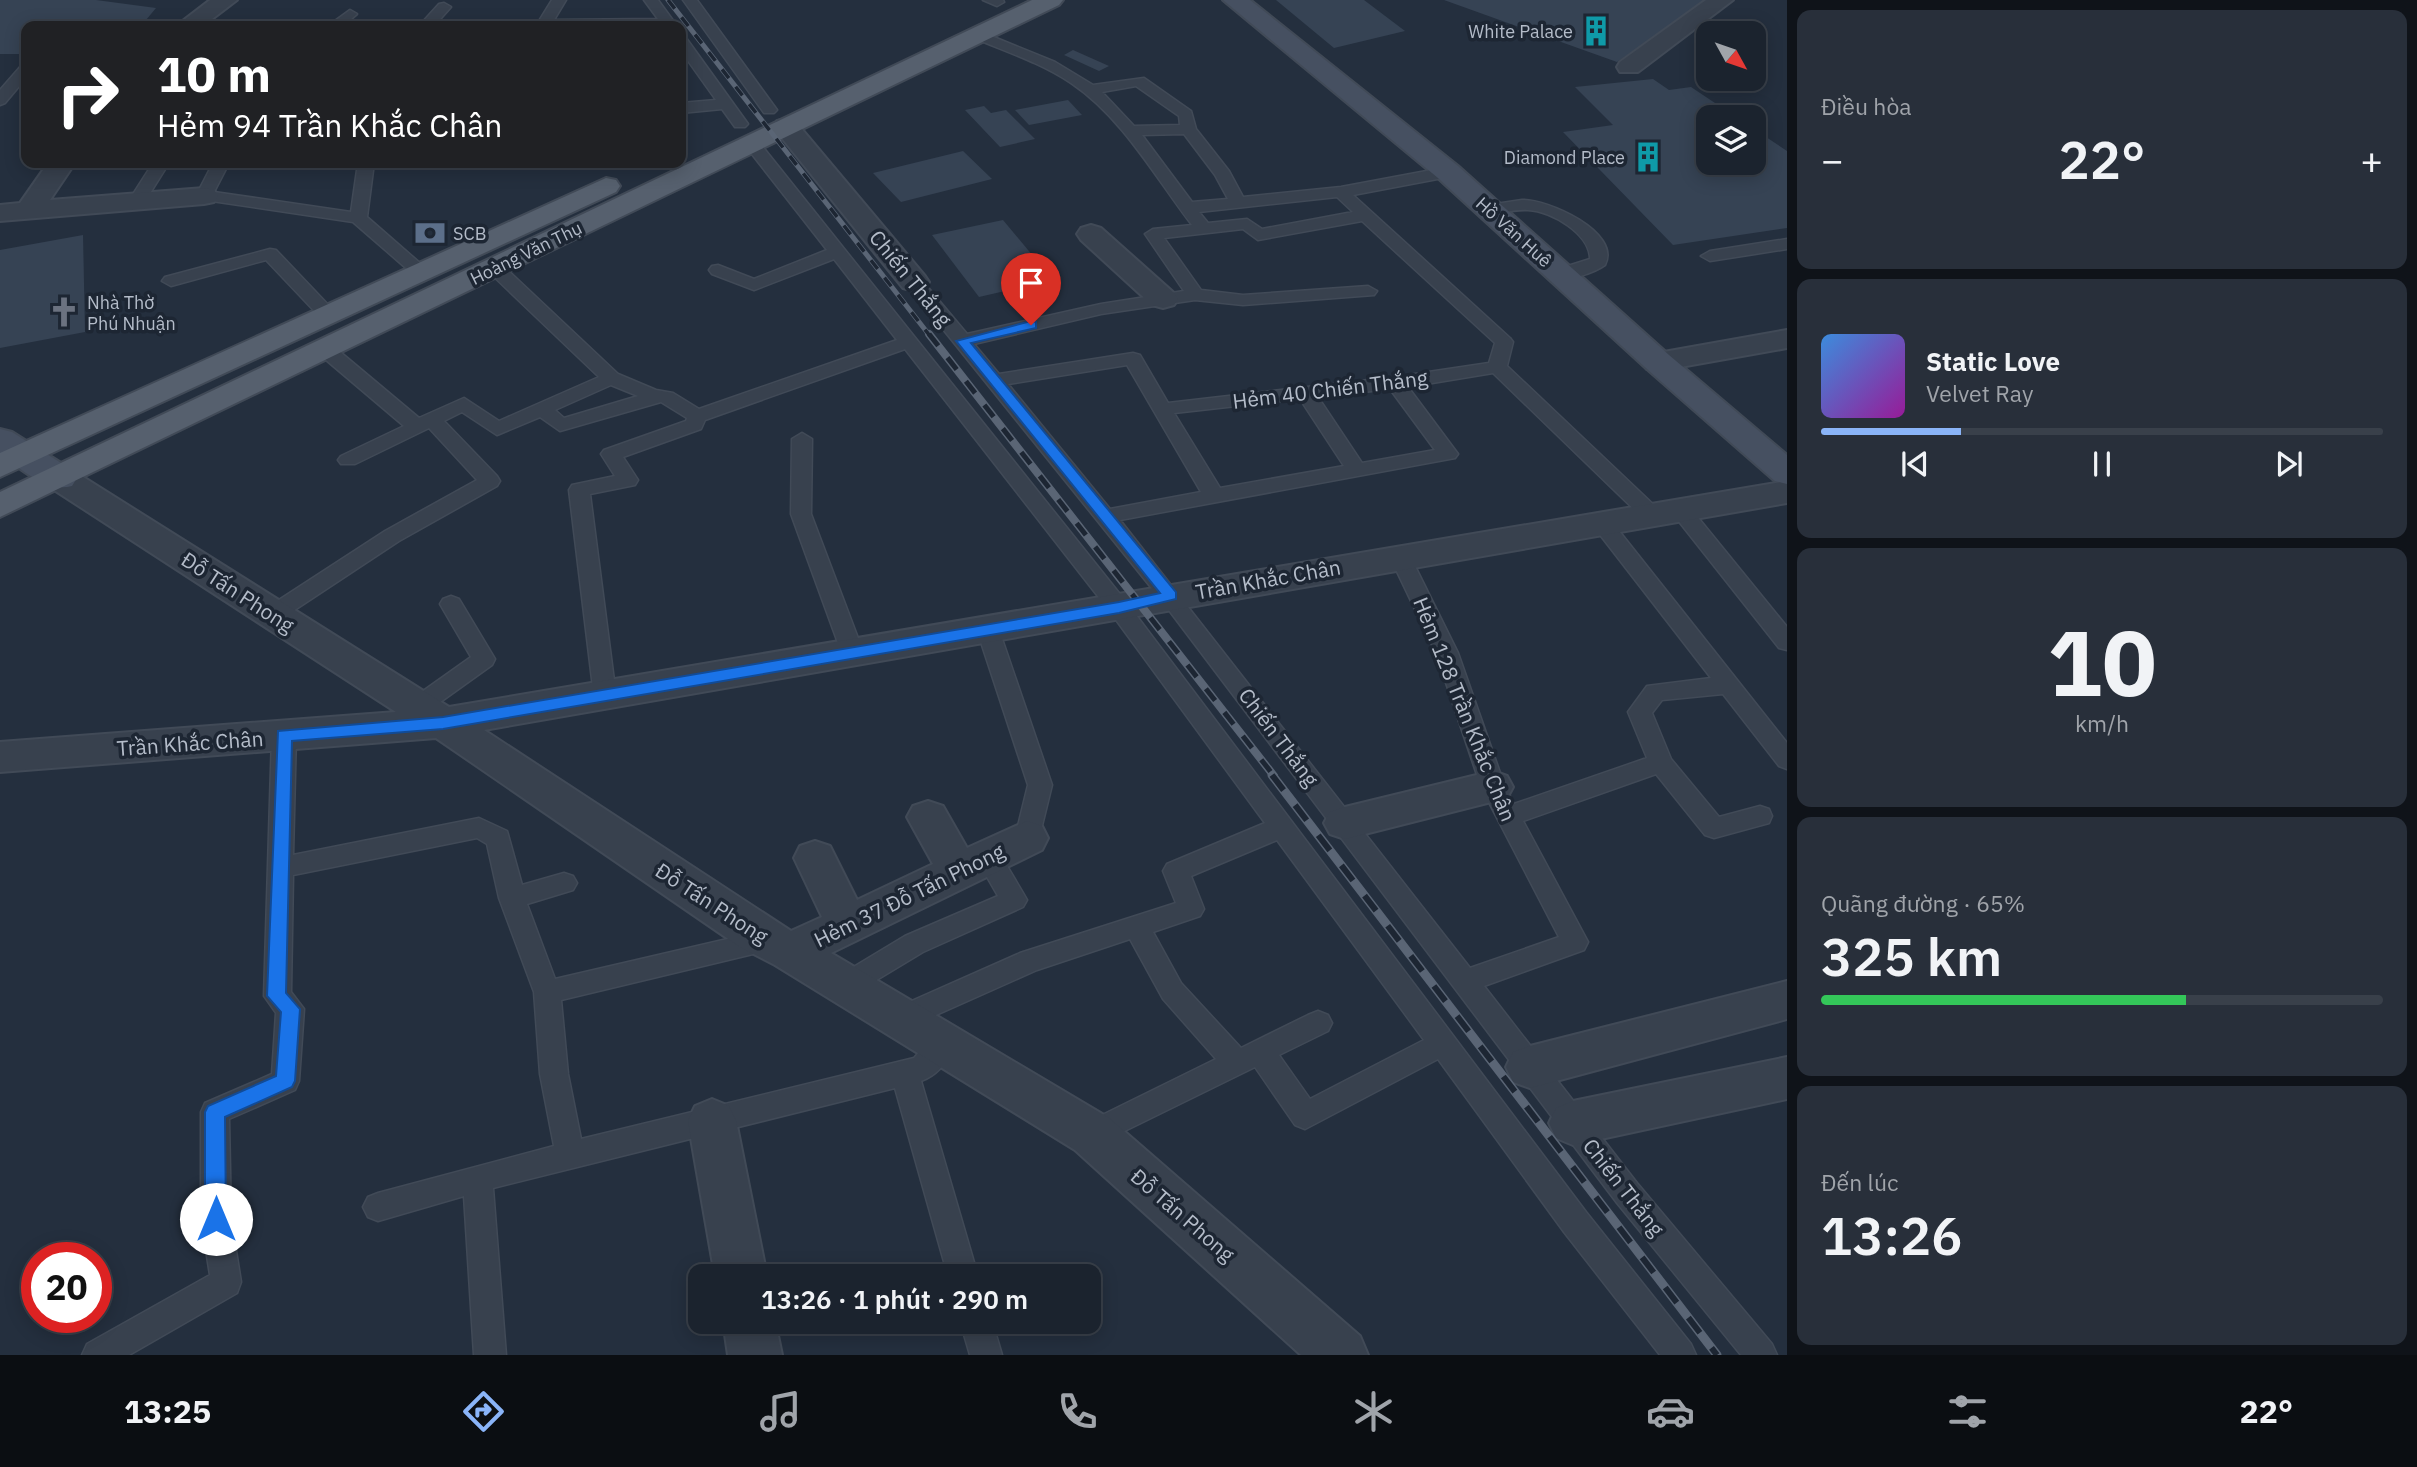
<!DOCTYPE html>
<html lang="vi">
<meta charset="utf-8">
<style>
:root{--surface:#1b232e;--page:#282f3a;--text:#f1f3f6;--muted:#a0a4aa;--line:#39404a;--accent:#8ab4f8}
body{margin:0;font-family:"IBM Plex Sans",sans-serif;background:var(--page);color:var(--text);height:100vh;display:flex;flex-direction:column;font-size:26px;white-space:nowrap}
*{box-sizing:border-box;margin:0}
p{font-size:23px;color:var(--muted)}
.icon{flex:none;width:38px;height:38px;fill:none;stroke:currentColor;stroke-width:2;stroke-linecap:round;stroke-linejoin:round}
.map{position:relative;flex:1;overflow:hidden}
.sheet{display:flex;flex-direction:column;gap:10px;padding:10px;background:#0f1319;width:630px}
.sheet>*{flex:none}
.top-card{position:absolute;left:21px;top:21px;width:665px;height:147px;border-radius:14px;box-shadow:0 4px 18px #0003,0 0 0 2px var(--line);background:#202124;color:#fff;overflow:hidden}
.needle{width:46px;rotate:130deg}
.tools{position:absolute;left:1696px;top:21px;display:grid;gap:14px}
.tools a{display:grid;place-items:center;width:70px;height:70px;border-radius:14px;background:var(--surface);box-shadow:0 4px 18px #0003,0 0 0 2px var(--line);font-size:35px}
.speed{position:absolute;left:21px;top:1242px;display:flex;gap:14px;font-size:35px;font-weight:700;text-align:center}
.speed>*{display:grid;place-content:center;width:91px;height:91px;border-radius:50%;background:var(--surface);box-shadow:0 4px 18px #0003,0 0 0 2px var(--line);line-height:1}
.speed .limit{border:10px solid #d22;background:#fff;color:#111}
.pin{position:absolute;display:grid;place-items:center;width:60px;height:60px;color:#fff;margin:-72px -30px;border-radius:50% 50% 50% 0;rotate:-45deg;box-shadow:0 0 7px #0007}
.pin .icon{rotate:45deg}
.me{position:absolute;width:77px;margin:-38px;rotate:0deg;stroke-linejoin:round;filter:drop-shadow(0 0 5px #0008)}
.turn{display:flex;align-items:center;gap:24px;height:147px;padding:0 21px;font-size:32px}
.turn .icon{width:91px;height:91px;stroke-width:2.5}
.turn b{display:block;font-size:49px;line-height:60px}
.big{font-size:52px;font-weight:600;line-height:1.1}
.sheet .tile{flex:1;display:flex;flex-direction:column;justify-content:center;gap:10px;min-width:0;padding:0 24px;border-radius:14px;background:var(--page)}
.sheet .dial{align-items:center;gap:0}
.dial b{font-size:91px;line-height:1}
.song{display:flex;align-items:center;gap:21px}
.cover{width:84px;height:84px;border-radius:10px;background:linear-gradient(135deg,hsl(210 70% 55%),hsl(300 70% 35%))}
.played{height:7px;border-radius:4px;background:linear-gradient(90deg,var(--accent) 25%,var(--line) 25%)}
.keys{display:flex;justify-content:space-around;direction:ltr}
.heat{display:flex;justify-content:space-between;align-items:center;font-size:38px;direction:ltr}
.charge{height:10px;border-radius:5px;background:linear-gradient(90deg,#34c759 65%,var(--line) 0)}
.trip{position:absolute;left:688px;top:1264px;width:413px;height:70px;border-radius:14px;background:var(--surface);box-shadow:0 4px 18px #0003,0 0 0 2px var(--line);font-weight:600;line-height:70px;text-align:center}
.tabs{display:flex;height:112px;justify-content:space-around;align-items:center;background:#0b0e12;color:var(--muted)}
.tabs .icon{width:49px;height:49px}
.tabs .current{color:var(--accent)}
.tabs b{font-size:32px;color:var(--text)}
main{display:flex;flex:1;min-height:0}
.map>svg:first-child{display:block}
.building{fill:#364354}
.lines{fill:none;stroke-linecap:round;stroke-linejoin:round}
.lane-casing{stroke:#414a57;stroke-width:3}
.street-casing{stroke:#414a57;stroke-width:4}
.secondary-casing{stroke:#414a57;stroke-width:4}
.primary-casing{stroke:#414a57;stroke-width:4}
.lane{fill:#38414e;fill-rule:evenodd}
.street{fill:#38414e;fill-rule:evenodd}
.secondary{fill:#465061;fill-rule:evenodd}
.primary{fill:#56606e;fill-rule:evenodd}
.rail-far2-casing{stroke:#5a6575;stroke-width:5}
.rail-far1-casing{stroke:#5a6575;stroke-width:8}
.rail-casing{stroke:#5a6575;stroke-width:9}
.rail-far2{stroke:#1d2633;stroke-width:3.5;stroke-dasharray:11;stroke-linecap:butt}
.rail-far1{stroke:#1d2633;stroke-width:5;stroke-dasharray:15;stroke-linecap:butt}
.rail{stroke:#1d2633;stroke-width:6;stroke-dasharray:19;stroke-linecap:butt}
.route{fill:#1a73e8;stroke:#114b97;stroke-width:2}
.labels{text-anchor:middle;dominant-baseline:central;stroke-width:7;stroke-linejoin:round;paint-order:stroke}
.far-poi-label{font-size:18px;fill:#b4bcc9;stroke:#1d2633;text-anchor:end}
.far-street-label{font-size:18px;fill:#b4bcc9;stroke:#1d2633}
.street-label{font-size:21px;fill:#b4bcc9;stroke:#1d2633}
</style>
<main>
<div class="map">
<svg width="1787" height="1355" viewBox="0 0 1787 1355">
<rect width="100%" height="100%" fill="#242f3e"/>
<!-- building -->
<g class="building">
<path d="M0 0H96L156 8 141 26H26V54H0Z"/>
<path d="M1276 0H1364L1405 31 1334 48Z"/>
<path d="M1444 0H1708L1617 62Z"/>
<path d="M1073 50 1109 66 1099 71 1064 55Z"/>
<path d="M1653 79 1669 90 1691 87 1736 117H1708V163H1754V129L1787 151V228L1673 245 1563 132 1613 125 1575 87Z"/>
<path d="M1068 100 1082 115 1029 125 1015 110Z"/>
<path d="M984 106 991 113 1006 110 1035 139 1000 147 965 110Z"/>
<path d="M963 151 992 179 901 202 873 173Z"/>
<path d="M1003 220 1053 280 979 297 932 235Z"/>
<path d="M83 235 85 332 0 348V250Z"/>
</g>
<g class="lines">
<!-- lane casing -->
<g class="lane-casing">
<g id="lane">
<path d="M552 0H566L554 20 658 19 644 0H658L677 26H531L539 21Z"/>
<path d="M683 0H697L777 110 774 113H764Z"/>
<path d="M983 0H1003L1004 2 997 6Z"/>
<path d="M444 3 451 7 434 26H419L439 4Z"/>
<path d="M350 10 357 14 343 26H328Z"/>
<path d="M979 31 1055 62 1093 85 1144 78 1191 111 1196 129 1229 171 1243 197 1341 187 1448 167 1456 172 1448 177 1353 195 1510 338 1513 342 1507 366 1658 509 1661 514 1658 519H1644L1493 373 1408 387 1455 450 1458 454 1455 458 1120 520 1470 968 1559 937 1481 787 1436 653 1390 557 1394 552H1408L1458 653 1505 787 1514 804 1647 758 1628 712 1647 686 1711 678 1594 527 1591 522 1594 517H1608L1787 743V769L1779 766 1723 694 1662 700 1652 713 1671 759 1719 817 1760 806 1769 809 1772 816 1769 823 1714 838 1705 835 1656 774 1523 821 1588 942 1584 950 1484 986 1637 1183 1772 1344 1777 1355H1741L1617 1203 1162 601 905 282 914 277 920 278 967 334 1101 304 1184 291 1145 234 1153 229 1192 225C1155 177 1123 118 1071 83 1041 63 1007 52 974 38V32ZM1136 86 1179 116 1180 125 1134 126 1102 92ZM1184 134 1215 175 1228 199 1192 202 1142 135ZM1337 197 1353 212 1262 229 1247 219 1208 223 1199 212ZM1362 221 1495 343 1489 363 1395 377 1168 403 1140 355 1133 353 999 374 974 344 1101 314 1195 300 1243 305 1374 295 1377 291 1368 286 1243 295 1201 290 1164 238 1243 229 1258 240ZM1127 365 1201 492 1110 509 1008 384ZM1390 389 1435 450 1362 463 1318 397ZM1300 399 1344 466 1220 488 1174 413Z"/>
<path d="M681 37 686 38 748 124 745 127H735L722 109 681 113V103L716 100 681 51Z"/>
<path d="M26 65V78L5 103 0 105V90L21 66Z"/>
<path d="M752 139 758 141 1127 603 1586 1212 1691 1344 1696 1355H1660L1564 1232 1438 1059 1305 1129 1295 1125 1255 1067 1092 1147 1082 1143 1078 1134 1082 1125 1216 1059 1163 999 1130 939 1037 970 909 1027 899 1031 889 1027 885 1019 889 1011 1020 953 1176 903 1163 871 1167 864 1265 823 1111 613 905 349 705 420 701 429 623 457 638 480 635 485 590 494 616 696 613 702H597L594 696 569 490 572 485 615 476 601 454 604 450 686 421 687 418 661 402 560 431 540 417 497 435 462 412 444 421 497 476 500 481 497 486 399 541 281 619H265L262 614 265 609 385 531 477 480 429 428 355 464H341L338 460 341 456 404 426 319 354 317 350 319 346H333L419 418 464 398 499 421 599 377 489 272 486 268 489 264H501L618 374 656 390 673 393 699 409 897 340 834 259 754 290 712 274 709 270 712 266 718 265 754 279 827 250 744 144ZM611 385 638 396 564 418 555 410ZM1277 840 1424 1040 1310 1099 1279 1055 1328 1031 1332 1023 1328 1015 1318 1011 1308 1015 1241 1048 1181 983 1153 932 1200 916 1204 909 1191 876Z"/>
<path d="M153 163H169L142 206H130L128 202Z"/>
<path d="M213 163H229L214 192 351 212 358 163H374L367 217 429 271 426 275H414L353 222 198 199 196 196Z"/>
<path d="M1522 200C1547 199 1622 232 1605 265 1594 273 1569 281 1555 278L1552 274 1555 270 1590 259C1590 234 1552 211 1528 210 1515 209 1502 213 1489 215L1481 210 1489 205Z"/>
<path d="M1787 239V249L1710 261 1701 256 1710 251Z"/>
<path d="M270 249 276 250 333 310 336 314 333 318H321L266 260 171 286 162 281 165 277Z"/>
<path d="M802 433 812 439 811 514 864 654 861 660H845L842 654 791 514 792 439Z"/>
<path d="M1680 502 1687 504 1787 627V650L1779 648 1673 514 1670 509 1673 504Z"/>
<path d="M451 596 459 599 495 659 492 665 425 713 417 715 409 713 405 707 409 701 471 657 440 604 443 599Z"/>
<path d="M988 622 996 625 999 630 1052 785 1039 838 1036 845 1027 848 1018 845 1015 838 1028 785 977 630 980 625Z"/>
<path d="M284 726 292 729 296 735 293 855 479 818 507 831 522 885 564 873 573 876 577 883 573 890 527 904 555 979 736 937C746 927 751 922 765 926L769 934 753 954 561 1000 568 1074 581 1139 914 1058C926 1045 933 1029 953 1036L957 1044C949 1060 938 1075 921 1081L978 1276H948L895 1088 493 1188 506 1355H474L464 1196 378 1221 368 1217 363 1207 368 1197 378 1193 554 1146 540 1074 534 992 499 898 487 844 477 838 293 875 291 992 304 1009 299 1081 295 1090 229 1119 231 1219 241 1282 237 1293 129 1355H82L87 1344 210 1275 201 1219V1112L205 1103 272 1074 276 1013 264 996 272 735 276 729Z"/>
<path d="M988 846 997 849 1023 893 1027 900 1023 907 923 952 855 993 846 996 837 993 833 985 837 977 905 936 998 896 975 856 979 849Z"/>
<path d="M960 1321H992L1002 1355H970Z"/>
</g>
</g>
<!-- street casing -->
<g class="street-casing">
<g id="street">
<path d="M210 0H237L203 26H176Z"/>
<path d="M1706 0H1733L1638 72H1620L1617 67 1620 62Z"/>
<path d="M786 119 795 121 925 276 929 282 925 288 914 291 903 288 773 127 777 121Z"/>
<path d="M48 163H75L50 200 204 188 214 190 218 196 214 202 204 204 0 221V205L20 203Z"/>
<path d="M1091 225 1101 228 1174 293 1178 299 1174 305 1163 308 1152 305 1081 240 1077 234 1081 228Z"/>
<path d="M1787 330V348L1658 371 1647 369 1642 362 1647 355 1658 353Z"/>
<path d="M60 467 72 470 449 707 1787 481V503L484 730 791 931 822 917 794 858 800 846 815 841 830 846 857 900 933 864 907 817 913 806 928 801 943 806 967 848 1027 821 1042 826 1048 838 1042 850 831 953 1109 1118 1360 1336 1368 1355H1301L1075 1150 775 965 740 947 436 738 0 772V742L396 712 48 486 43 478 48 470Z"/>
<path d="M1493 771 1507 776 1513 787 1507 798 1345 839 1330 834 1324 823 1330 812 1345 807Z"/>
<path d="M1787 981V1019L1530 1088 1513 1082 1506 1067 1513 1052 1530 1046Z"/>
<path d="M1787 1057V1099L1573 1145 1556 1138 1549 1123 1556 1108 1573 1101Z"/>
<path d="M712 1099 729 1106 736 1121 767 1276H715L688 1121 695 1106Z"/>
<path d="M723 1321H775L782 1355H728Z"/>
</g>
</g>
<!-- secondary casing -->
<g class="secondary-casing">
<g id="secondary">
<path d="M1223 0H1250L1458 166 1669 355 1787 455V484L1775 481 1647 369 1438 178Z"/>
<path d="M0 429 12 432 72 470 77 478 72 486C45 493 21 468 0 454Z"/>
</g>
</g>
<!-- primary casing -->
<g class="primary-casing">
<g id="primary">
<path d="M1032 0H1063L1059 5 0 517V492Z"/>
<path d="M606 178 616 180 620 186 616 192 0 477V453Z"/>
</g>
</g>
<!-- lane -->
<use href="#lane" class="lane"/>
<!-- street -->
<use href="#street" class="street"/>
<!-- secondary -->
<use href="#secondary" class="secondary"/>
<!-- primary -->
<use href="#primary" class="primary"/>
<!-- rail-far2 casing -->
<g class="rail-far2-casing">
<path id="rail-far2" d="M668 0 930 336"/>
</g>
<!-- rail-far1 casing -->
<g class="rail-far1-casing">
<path id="rail-far1" d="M929 334 1274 776"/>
</g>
<!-- rail casing -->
<g class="rail-casing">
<path id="rail" d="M1272 775 1717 1355"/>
</g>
<!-- rail-far2 -->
<use href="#rail-far2" class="rail-far2"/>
<!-- rail-far1 -->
<use href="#rail-far1" class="rail-far1"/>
<!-- rail -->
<use href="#rail" class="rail"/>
</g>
<!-- route -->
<path class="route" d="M1031 321 1036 322V328L971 343 1176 592V599L1119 613 443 729 292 741 286 993 300 1009 295 1081 292 1087 225 1117 226 1219 223 1226 216 1229 208 1226 205 1219V1112L208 1106 276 1076 281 1012 267 996 278 731 443 717 1119 602 1160 593 956 341Z"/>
<!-- icons -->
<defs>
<g id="building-bare" transform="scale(2.415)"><path d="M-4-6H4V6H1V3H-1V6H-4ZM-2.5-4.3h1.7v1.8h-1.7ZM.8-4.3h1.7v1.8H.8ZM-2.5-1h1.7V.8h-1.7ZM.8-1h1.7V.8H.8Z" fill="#0f9aa8" stroke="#1d2633" stroke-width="2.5" paint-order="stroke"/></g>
<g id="bank-bare" transform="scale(2.415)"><path d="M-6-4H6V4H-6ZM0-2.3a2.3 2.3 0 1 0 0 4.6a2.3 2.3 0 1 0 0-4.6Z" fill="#5c6f8a" stroke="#1d2633" stroke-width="2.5" paint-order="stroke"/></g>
<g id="church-bare" transform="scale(2.415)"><path d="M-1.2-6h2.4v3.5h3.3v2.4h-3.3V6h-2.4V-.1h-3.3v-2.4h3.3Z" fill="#6b7280" stroke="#1d2633" stroke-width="2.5" paint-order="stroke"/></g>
</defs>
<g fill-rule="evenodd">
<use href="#building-bare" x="1596" y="31"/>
<use href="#building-bare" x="1648" y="157"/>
<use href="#bank-bare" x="430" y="233"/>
<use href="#church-bare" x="64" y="312"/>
</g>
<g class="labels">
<!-- far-poi labels -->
<g class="far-poi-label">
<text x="1573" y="31">White Palace</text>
<text x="1625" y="157">Diamond Place</text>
<text x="453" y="233" text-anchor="start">SCB</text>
<text x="87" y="302" text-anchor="start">Nhà Thờ<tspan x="87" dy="21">Phú Nhuận</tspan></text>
</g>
<!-- far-street labels -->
<g class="far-street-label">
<text transform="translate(1514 232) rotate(42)">Hồ Văn Huê</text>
<text transform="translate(526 253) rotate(-26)">Hoàng Văn Thụ</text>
</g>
<!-- street labels -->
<g class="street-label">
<text transform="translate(911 278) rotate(51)">Chiến Thắng</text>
<text transform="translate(1330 389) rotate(-7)">Hẻm 40 Chiến Thắng</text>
<text transform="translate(1268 579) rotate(-10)">Trần Khắc Chân</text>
<text transform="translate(238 592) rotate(33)">Đỗ Tấn Phong</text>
<text transform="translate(1465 709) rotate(68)">Hẻm 128 Trần Khắc Chân</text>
<text transform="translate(1279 737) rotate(53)">Chiến Thắng</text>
<text transform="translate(190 743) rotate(-4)">Trần Khắc Chân</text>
<text transform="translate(909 895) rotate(-26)">Hẻm 37 Đỗ Tấn Phong</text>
<text transform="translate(712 903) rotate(33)">Đỗ Tấn Phong</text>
<text transform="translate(1624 1187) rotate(52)">Chiến Thắng</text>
<text transform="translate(1183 1215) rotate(41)">Đỗ Tấn Phong</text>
</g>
</g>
</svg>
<div class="tools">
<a><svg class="needle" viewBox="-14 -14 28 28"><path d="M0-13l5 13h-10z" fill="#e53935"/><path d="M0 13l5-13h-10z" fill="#a0a4aa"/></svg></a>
<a><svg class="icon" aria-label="layers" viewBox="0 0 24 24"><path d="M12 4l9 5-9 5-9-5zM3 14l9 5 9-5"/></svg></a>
</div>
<div class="speed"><div class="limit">20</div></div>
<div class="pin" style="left:1031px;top:325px;background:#d93025"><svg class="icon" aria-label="arrive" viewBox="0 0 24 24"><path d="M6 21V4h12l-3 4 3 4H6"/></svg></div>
<svg class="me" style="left:216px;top:1219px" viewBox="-20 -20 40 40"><circle r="19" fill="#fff"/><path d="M0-13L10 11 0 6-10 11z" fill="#1a73e8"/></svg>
<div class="trip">13:26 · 1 phút · 290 m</div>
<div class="top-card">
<div class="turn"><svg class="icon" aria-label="right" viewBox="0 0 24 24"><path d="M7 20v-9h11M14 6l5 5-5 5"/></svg><div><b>10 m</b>Hẻm 94 Trần Khắc Chân</div></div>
</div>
</div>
<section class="sheet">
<div class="tile"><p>Điều hòa</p>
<div class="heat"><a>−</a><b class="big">22°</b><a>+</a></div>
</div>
<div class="tile">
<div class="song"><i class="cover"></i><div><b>Static Love</b><p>Velvet Ray</p></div></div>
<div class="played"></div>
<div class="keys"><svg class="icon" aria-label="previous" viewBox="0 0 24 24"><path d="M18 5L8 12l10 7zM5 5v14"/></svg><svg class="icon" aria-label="pause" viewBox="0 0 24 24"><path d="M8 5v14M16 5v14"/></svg><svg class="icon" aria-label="next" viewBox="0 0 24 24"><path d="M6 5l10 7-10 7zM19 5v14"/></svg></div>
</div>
<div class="tile dial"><b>10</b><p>km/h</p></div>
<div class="tile"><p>Quãng đường · 65%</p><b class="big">325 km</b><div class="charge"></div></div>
<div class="tile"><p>Đến lúc</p><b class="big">13:26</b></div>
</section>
</main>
<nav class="tabs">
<b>13:25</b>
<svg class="icon current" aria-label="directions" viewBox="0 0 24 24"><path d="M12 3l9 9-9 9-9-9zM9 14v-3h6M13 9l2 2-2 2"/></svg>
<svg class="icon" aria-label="music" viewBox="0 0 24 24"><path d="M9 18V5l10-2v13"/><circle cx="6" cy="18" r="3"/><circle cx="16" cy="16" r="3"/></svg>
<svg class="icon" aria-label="phone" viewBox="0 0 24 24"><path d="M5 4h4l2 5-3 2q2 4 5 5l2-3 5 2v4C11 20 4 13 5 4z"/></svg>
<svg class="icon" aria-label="climate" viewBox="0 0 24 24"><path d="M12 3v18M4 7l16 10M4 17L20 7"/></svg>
<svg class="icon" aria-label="car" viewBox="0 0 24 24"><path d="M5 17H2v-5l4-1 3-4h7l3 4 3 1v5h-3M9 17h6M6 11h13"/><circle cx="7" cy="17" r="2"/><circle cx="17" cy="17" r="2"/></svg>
<svg class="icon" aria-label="filters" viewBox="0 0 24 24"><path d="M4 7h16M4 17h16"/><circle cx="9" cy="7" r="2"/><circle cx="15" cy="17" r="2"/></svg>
<b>22°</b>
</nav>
